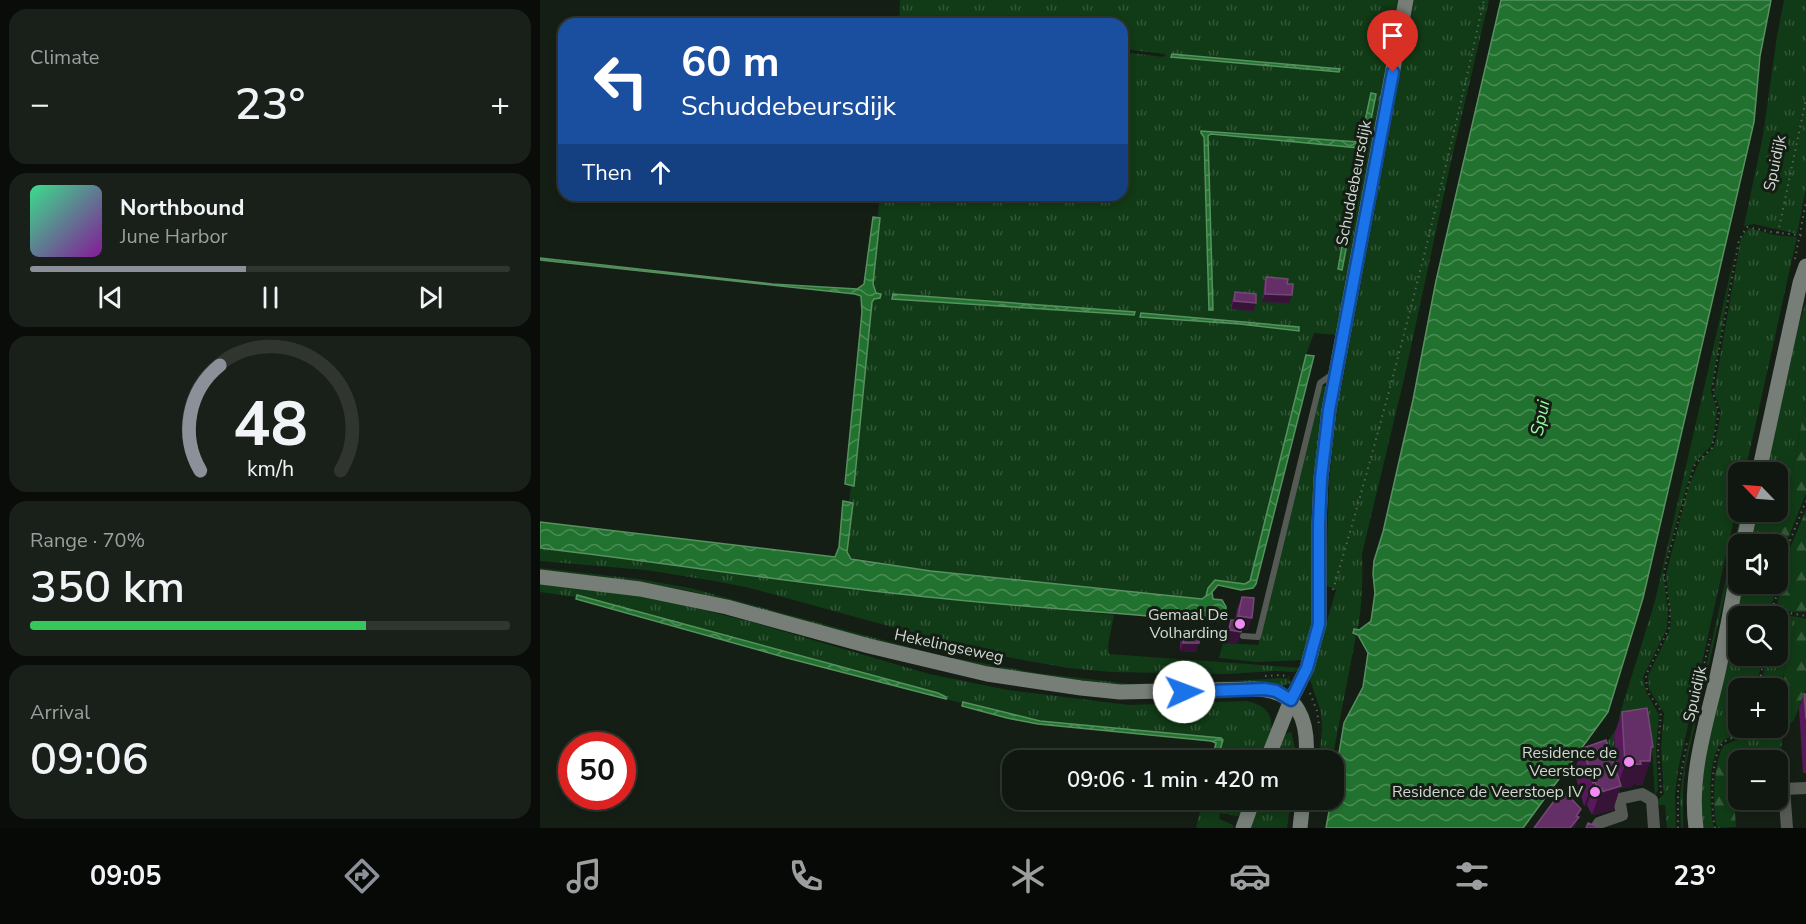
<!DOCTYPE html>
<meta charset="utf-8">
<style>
:root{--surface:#101610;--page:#191f19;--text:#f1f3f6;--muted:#9c9f9f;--line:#303530;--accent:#8c9099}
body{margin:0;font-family:"Nunito Sans",sans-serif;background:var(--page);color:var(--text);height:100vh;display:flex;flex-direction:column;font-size:22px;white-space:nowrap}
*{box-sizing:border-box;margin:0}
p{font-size:20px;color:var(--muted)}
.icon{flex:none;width:33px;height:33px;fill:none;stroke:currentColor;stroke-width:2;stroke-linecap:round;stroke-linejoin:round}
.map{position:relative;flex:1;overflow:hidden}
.details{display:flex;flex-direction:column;gap:9px;padding:9px;background:#090c09;width:540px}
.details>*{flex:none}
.top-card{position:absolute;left:18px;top:18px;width:570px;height:183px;border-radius:18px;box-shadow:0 3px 9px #0003,0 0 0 2px var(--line);background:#1a4fa0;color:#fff;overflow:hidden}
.needle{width:39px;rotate:295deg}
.fabs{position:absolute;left:1188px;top:462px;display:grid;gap:12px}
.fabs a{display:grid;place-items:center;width:60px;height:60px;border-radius:12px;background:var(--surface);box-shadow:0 3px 9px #0003,0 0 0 2px var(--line);font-size:30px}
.speed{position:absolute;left:18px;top:732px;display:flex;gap:12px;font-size:30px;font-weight:700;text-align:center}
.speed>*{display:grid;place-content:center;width:78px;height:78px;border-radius:50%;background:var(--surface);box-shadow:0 3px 9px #0003,0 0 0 2px var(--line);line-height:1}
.speed .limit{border:9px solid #d22;background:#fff;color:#111}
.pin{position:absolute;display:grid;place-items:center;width:51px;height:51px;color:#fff;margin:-62px -26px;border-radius:50% 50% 50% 0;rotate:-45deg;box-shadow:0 0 6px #0007}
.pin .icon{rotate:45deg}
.me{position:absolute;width:66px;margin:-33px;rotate:88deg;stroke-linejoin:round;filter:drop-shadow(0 0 4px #0008)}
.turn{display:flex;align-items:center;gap:21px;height:126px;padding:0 24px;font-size:27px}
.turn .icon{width:78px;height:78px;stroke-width:2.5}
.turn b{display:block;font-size:42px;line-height:51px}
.then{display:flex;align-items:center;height:57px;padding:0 24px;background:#0003;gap:12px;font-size:22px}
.big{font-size:45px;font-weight:600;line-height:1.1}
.details .tile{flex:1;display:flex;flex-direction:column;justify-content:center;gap:9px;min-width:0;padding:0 21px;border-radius:18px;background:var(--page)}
.details .dial{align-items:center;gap:0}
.dial svg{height:156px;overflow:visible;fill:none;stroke:var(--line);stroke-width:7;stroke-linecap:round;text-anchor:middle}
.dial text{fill:var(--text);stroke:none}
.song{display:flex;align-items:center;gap:18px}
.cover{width:72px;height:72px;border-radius:9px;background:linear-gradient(135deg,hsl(150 70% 55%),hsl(290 70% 35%))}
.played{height:6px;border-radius:3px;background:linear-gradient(90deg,var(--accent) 45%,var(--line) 45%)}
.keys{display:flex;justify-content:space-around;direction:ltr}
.heat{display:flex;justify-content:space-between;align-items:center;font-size:33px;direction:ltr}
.charge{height:9px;border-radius:4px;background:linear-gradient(90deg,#34c759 70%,var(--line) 0)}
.trip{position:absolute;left:462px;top:750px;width:342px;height:60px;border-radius:18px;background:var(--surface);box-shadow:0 3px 9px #0003,0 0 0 2px var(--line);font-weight:600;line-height:60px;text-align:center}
.tab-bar{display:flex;height:96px;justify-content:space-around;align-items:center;background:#060906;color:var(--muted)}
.tab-bar .icon{width:42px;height:42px}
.tab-bar .active{color:var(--accent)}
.tab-bar b{font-size:27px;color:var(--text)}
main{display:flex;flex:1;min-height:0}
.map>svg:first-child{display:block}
.grass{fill:url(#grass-tufts);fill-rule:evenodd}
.forest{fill:url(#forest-firs)}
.water{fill:url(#water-waves);stroke:#579160;stroke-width:1.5}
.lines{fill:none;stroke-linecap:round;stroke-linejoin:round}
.path{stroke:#596159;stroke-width:2;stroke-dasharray:1.5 4.5;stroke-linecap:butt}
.lane{stroke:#555a55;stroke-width:6}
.street{stroke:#555a55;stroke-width:12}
.secondary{stroke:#767e77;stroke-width:15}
.wall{fill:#561959}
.shaded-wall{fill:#371338}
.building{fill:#642e66;stroke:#754877;stroke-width:1.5}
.route-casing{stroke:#114b97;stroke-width:15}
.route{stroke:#1a73e8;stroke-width:10}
.poi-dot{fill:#f18af4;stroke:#151e15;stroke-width:2}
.labels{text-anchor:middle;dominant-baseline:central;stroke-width:6;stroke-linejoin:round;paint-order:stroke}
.street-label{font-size:16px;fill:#d2d8d2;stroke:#151e15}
.poi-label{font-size:16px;fill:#d2d8d2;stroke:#151e15;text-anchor:end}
.water-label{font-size:18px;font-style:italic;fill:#97fc9f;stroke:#151e15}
</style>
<main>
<section class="details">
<div class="tile"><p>Climate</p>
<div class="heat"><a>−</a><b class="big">23°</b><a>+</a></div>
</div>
<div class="tile">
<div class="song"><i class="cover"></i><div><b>Northbound</b><p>June Harbor</p></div></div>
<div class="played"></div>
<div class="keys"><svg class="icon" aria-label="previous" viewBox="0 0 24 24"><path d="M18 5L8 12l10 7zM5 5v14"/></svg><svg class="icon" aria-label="pause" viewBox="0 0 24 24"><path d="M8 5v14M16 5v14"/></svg><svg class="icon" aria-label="next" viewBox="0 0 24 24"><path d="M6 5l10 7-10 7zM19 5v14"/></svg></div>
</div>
<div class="tile dial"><svg viewBox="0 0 100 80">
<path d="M14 69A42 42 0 1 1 86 69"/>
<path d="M14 69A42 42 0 0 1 24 15" stroke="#8c9099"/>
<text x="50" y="56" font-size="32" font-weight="700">48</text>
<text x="50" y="72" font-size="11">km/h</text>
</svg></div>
<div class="tile"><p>Range · 70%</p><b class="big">350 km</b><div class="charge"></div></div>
<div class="tile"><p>Arrival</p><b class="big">09:06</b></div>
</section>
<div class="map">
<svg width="1266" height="828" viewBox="0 0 1266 828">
<defs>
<pattern id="grass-tufts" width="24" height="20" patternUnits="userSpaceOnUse" patternTransform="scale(1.5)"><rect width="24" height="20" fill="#113a16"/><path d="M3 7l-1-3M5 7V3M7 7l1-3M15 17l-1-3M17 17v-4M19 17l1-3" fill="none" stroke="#335637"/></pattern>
<pattern id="forest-firs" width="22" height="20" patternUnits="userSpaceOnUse" patternTransform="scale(1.5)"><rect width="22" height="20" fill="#113a16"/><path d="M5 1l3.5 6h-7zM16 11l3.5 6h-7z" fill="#335637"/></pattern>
<pattern id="water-waves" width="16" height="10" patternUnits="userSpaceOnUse" patternTransform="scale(1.5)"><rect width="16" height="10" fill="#22722f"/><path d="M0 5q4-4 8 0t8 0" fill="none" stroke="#4c8c56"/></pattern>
</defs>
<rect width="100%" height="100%" fill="#151e15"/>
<!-- grass -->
<g class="grass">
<path d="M360 0H862L798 335 774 333 766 355 710 581 705 584 675 580 668 588 666 596 662 599 391 571 308 557 307 552 313 504 309 503 311 485H314L332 302 340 294 336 293 333 284 340 218H338L339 200H343V195H582V52L624 57 625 54 582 49V24H359ZM831 93 835 94 802 269 798 268 819 148 671 134 668 136 673 309H669L663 135 661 131 819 142 822 135ZM352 299 595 312 593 315ZM601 313 759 327 760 329 759 331 700 324 601 317Z"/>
<path d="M874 0H949L912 157 864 379 822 554C823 580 822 604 818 629L813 628 812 634 816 636 792 760H779L782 729 781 712 770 680 796 590 787 586 786 576 789 484 795 421Z"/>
<path d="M1244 0H1266V188L1257 234 1214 224 1204 226 1223 135 1237 36Z"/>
<path d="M1209 228 1235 235 1257 237 1205 472H1198V501L1138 770 1135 795 1136 828H1127L1125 805H1116V802L1124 794 1121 748 1124 713 1109 689 1108 676 1129 632 1131 622 1126 574 1149 485 1160 460 1172 449 1175 444 1181 412 1174 393 1176 380 1201 238Z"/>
<path d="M1195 253 1173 379 1171 391 1177 410 1173 441 1170 447 1156 461 1152 469 1139 513 1123 571 1128 612 1127 628 1103 677 1106 692 1119 715 1116 748 1118 790 1115 795 1112 749 1108 730 1074 733 1075 772 1063 748 1081 722 1079 717 1115 601Z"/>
<path d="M1266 302V400L1250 486 1238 503V472H1226L1259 324Z"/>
<path d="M783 386H786L773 523 771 625 765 660 717 662 679 658 683 643 718 645 776 402Z"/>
<path d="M1201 512H1204L1145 768 1143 793V828H1141L1140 797 1144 765Z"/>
<path d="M1218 512H1233L1225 544H1211Z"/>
<path d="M0 548 115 561 359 594 574 615 568 645 569 654 762 668 754 672 735 671 685 674 571 672 528 668 450 654 210 588 175 581 106 570 0 561Z"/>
<path d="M0 568 98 579 150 588 402 656 497 673 590 684 656 683 743 678 749 679 751 683 742 686 727 683 588 686 480 673 402 659 150 591 98 582 0 571Z"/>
<path d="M0 584 77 592 126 601 208 621 389 674 468 690 589 705 707 701C744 710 730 734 722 760H677L682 740 500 721 413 701 406 699V697L398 693 37 595 36 597 0 592Z"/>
<path d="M1202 584H1225L1237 587 1228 616H1198V656H1222L1217 688H1198V728H1207C1201 737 1191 734 1183 741 1167 755 1169 809 1174 828H1160L1159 783Z"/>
<path d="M1240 614 1263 618C1240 639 1245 691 1238 721V688H1221L1226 656H1238V616H1235Z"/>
<path d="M1212 728H1236L1229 760H1202L1204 754 1198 740H1196L1205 737Z"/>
<path d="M751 732 755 748V760H734L744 735Z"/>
<path d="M663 800H707L702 813 698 816 680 813 679 819 693 825 694 828H656Z"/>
<path d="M721 800H751L747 828H711Z"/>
</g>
<!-- forest -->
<g class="forest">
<path d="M1266 400V493L1245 546 1238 582V544H1225L1233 512H1238V503L1250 486Z"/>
<path d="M1266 510V612C1256 612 1243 613 1237 605L1250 548Z"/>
<path d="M1263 618 1266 619V689L1254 720 1243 731 1238 780V760H1229C1230 741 1238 725 1241 707 1246 679 1240 639 1263 618Z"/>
<path d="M1196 740C1205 743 1205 752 1202 760H1198V777L1193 784 1196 827 1177 828C1172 807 1173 766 1183 746Z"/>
</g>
<!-- water -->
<g class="water">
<path d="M961 0H1231L1220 56 1214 122 1103 598 1068 712 983 828H786L791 800H794V783L804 723 823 687 828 653 818 635 813 633 814 629 819 630 831 621 835 593 833 574 834 561 843 532 873 400 896 281Z"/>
<path d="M632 54 800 69 799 72 631 57Z"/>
<path d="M831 93 836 94 802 270 798 269 819 148 671 134 668 136 673 310H669L664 137 661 133V131L819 142 822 135Z"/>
<path d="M333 217 340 218 333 284 336 293 341 294 340 298 334 299 332 302 314 486 305 484 322 312 321 296 315 294 0 260V258L232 284 317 289 324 284Z"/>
<path d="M353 294 595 312 594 315 352 299Z"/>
<path d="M601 313 759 327V331L700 324 600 317Z"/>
<path d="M766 355 774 356 716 584 713 588 701 590 678 585 672 592 673 599 682 600 686 607 685 619 676 621C570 613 465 606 360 594 239 581 120 562 0 548V522L295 557 299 547 303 501 313 503 307 552 311 559 391 571 662 599 666 596 668 588 675 580 705 584 710 581Z"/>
<path d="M37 595 398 693 406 697V699L247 658 36 599Z"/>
<path d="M423 702 500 721 681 738 683 740 677 760H672L676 743 671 741 498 724 467 718 422 706Z"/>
</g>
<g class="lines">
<!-- path -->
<g class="path">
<path d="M1238 233 1266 99"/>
<path d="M1255 259 1266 202"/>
<path d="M793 590C851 395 900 198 944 0"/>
<path d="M1233 610 1266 616"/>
<path d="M1230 616 1238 591 1247 548 1266 501"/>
<path d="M725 676 741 675 749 677"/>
<path d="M1219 688 1224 656"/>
<path d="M770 693 777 711 779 725"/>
<path d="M1155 704 1170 639"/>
<path d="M1121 793 1118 751 1121 711 1107 691 1106 675 1129 628 1130 611 1124 576 1125 567 1154 466 1158 461 1172 448 1179 412 1174 397 1173 383 1199 240 1207 227 1232 232 1266 236"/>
<path d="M1138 828V789L1147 742"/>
<path d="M1175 828C1171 811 1170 758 1182 744 1190 735 1203 739 1210 728"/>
</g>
<!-- lane -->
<path class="lane" d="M703 636 718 637 780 383 794 373"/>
<!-- street -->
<g class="street">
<path d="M1056 828 1059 823 1082 815 1079 799 1102 794 1112 800 1114 828"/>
<path d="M1247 828 1244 789 1266 788"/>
</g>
<!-- secondary -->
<g class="secondary">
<path d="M1219 472 1260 283 1266 266"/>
<path d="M1203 544 1210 512"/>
<path d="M0 577 100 589 187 607 329 646 447 674 541 688 580 692 715 689C759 690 769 721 766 760"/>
<path d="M727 760 751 700 767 668 779 624V524L781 478 789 410 866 0"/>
<path d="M703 828 713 800"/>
<path d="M760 828 763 800"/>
<path d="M1156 828C1149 777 1165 727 1177 677 1185 641 1192 605 1198 568"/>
</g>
</g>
<!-- wall -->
<g class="wall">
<path d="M726 277 747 284 749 303 722 302 724 285Z"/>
<path d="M695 292 713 311 691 309 692 300Z"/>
<path d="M702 597 708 630 702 629 697 644 685 642 686 632 691 620H695L697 609Z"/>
<path d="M643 631 656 652 640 651V639Z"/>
<path d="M1264 694H1266V773H1263L1259 708Z"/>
<path d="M1082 712 1113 747 1111 753 1110 761 1102 785 1093 784 1092 787 1080 788 1073 810 1053 815 1054 812 1052 815 1047 805 1044 806 1034 771 1043 748 1076 769 1074 735Z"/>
</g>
<!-- shaded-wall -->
<g class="shaded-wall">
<path d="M725 294 752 295 749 303 722 302Z"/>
<path d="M694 301 716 303 713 311 691 309Z"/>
<path d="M698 616 712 618 708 630 694 628Z"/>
<path d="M689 630 701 632 697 644 685 642Z"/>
<path d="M643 643H659L656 652 640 651Z"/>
<path d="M1111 747H1113L1108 761H1110L1102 785 1093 784 1092 787 1080 788 1073 810 1053 815 1054 812 1052 815 1060 792 1063 788 1077 787 1085 765 1100 761Z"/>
<path d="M1055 782 1047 805 1044 806 1053 783Z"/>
<path d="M1041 809 1035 828H1030L1036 816Z"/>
</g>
<!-- building -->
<g class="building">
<path d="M726 277 748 279 747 284H753L752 295 725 294Z"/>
<path d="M695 292 716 294V303L694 301Z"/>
<path d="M702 597 714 598 712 618 698 616Z"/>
<path d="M691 620 702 621 701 632 689 630Z"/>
<rect x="643" y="631" width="16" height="12"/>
<path d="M1264 694H1266V719Z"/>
<path d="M1107 708 1113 747H1111L1110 761H1100L1101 764 1085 765 1082 712Z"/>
<path d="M1066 740 1081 786 1061 792 1063 788 1060 792 1055 782 1053 783 1043 748Z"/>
<path d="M1026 793 1041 809 1036 816 1039 817 1030 828H994L1014 801 1016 802Z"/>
<path d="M1048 823 1061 828H1046Z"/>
</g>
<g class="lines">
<!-- route casing -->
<g class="route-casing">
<path id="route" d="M644 692 725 689 736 691 751 700 767 668 779 624V524L781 478 789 410 853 72"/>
</g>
<!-- route -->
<use href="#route" class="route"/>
</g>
<!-- markers -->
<g class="poi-dot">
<circle cx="700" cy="624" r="6"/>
<circle cx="1089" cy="762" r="6"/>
<circle cx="1055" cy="792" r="6"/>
</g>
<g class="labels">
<!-- street labels -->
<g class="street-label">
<text transform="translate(1235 163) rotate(-78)">Spuidijk</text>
<text transform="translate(814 183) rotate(-79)">Schuddebeursdijk</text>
<text transform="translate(409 646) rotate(12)">Hekelingseweg</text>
<text transform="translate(1155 694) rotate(-77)">Spuidijk</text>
</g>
<!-- poi labels -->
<g class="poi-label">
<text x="688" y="615">Gemaal De<tspan x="688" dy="18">Volharding</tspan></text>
<text x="1077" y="753">Residence de<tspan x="1077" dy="18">Veerstoep V</tspan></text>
<text x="1043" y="792">Residence de Veerstoep IV</text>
</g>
<!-- water labels -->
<g class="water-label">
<text transform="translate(1000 418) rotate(-78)">Spui</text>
</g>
</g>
</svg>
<div class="fabs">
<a><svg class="needle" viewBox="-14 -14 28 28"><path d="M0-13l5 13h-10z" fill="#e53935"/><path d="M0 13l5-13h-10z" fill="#9c9f9f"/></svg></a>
<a><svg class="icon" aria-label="sound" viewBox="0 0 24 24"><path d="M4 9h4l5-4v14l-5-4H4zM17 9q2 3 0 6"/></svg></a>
<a><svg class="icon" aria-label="search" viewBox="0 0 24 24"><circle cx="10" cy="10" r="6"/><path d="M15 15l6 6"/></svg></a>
<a>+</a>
<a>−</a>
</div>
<div class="speed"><div class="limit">50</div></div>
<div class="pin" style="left:853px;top:72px;background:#d93025"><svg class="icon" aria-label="arrive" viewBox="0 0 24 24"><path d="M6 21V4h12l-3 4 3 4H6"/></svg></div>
<svg class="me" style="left:644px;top:692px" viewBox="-20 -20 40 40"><circle r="19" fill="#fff"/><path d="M0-13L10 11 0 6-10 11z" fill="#1a73e8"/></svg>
<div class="trip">09:06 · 1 min · 420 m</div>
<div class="top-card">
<div class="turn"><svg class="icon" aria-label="left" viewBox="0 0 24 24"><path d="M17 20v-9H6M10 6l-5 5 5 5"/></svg><div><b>60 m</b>Schuddebeursdijk</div></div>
<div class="then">Then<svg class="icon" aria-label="ahead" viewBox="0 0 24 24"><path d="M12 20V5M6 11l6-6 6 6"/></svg></div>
</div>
</div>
</main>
<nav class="tab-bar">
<b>09:05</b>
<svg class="icon active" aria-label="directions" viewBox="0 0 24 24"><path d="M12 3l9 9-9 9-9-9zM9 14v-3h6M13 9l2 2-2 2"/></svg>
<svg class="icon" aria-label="music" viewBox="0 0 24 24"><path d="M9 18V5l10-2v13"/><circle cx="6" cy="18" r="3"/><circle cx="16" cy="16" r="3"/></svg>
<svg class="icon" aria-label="phone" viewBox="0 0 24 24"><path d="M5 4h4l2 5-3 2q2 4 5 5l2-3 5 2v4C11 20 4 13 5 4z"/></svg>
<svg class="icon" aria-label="climate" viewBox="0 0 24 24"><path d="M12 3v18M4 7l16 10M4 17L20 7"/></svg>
<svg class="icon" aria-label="car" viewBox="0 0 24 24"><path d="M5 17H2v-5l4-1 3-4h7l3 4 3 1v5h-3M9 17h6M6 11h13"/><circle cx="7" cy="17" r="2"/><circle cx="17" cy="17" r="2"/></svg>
<svg class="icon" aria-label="filters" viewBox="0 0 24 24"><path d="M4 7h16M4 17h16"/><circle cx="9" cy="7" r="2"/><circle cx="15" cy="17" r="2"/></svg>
<b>23°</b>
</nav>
